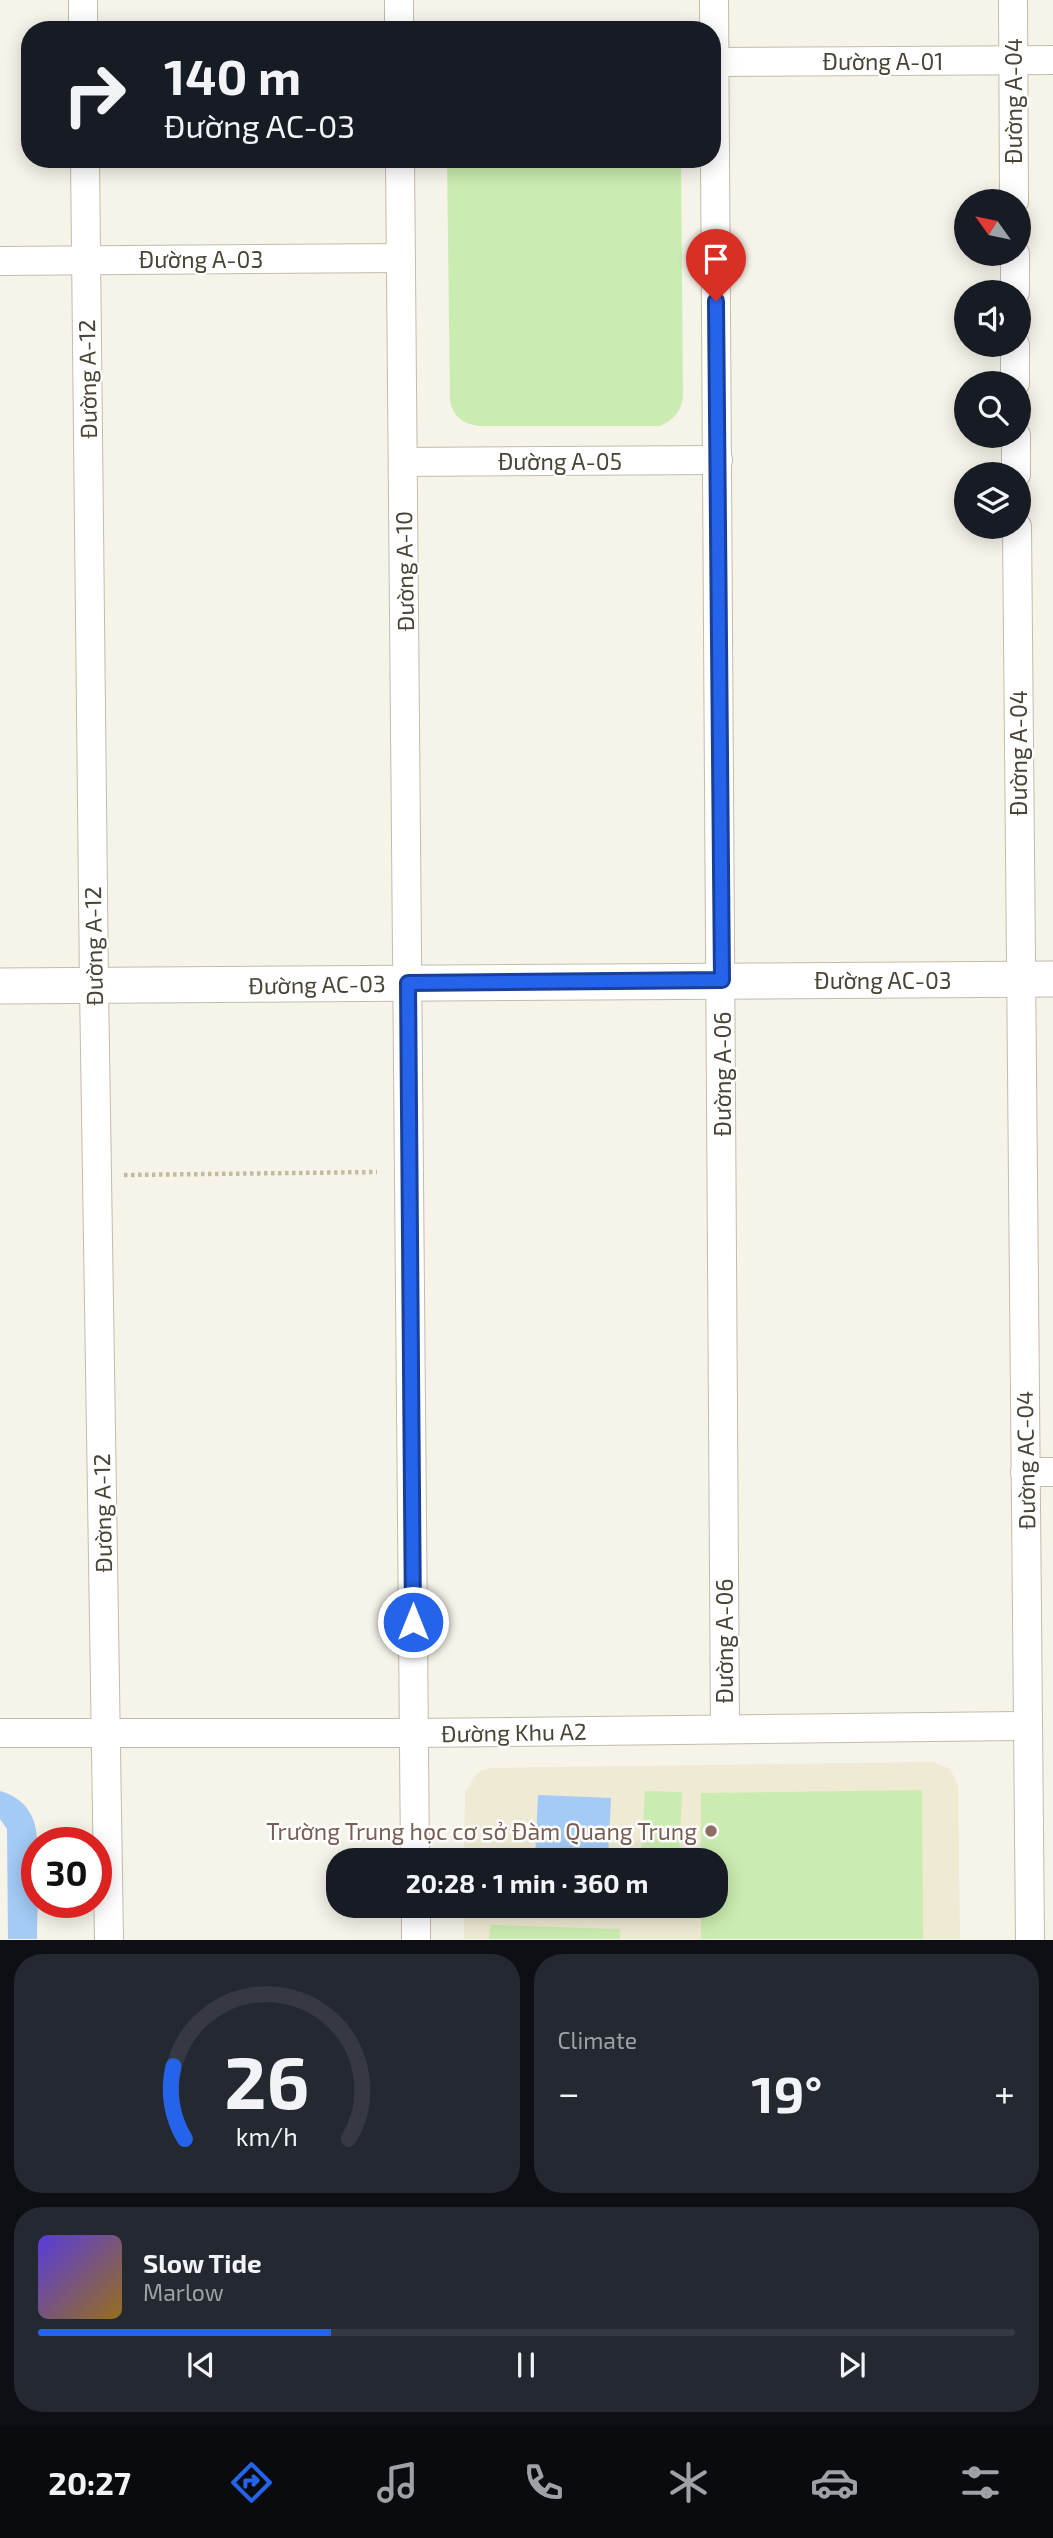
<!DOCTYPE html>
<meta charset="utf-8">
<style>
:root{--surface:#171b24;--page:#242831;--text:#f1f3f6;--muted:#9ea1a6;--line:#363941;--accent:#2563eb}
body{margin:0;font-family:"Exo 2",sans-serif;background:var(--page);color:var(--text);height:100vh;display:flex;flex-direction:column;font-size:26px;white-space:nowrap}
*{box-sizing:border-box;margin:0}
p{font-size:23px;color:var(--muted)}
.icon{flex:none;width:38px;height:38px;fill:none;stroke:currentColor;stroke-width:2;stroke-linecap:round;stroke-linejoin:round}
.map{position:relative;height:1940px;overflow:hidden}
.side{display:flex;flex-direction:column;gap:14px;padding:14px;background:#0d0f14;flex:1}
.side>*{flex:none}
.hud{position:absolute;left:21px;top:21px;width:700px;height:147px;border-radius:28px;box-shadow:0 4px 18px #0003;background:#171b24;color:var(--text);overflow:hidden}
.needle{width:46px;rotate:303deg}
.buttons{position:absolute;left:954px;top:189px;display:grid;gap:14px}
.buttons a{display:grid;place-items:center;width:77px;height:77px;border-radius:50%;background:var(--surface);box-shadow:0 4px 18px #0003;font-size:35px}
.speed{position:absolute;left:21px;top:1827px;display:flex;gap:14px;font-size:35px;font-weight:700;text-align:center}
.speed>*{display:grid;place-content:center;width:91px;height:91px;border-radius:50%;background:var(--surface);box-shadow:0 4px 18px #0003;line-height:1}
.speed .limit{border:10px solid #d22;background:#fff;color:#111}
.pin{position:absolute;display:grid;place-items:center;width:60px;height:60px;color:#fff;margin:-72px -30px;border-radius:50% 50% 50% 0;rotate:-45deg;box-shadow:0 0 7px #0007}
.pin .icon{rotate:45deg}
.me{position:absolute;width:77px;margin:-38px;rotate:0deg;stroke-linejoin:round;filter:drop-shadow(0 0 5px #0008)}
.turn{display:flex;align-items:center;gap:24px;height:147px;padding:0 28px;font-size:32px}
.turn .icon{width:91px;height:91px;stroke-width:2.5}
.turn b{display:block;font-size:49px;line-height:60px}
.big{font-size:52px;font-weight:700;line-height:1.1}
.side .tile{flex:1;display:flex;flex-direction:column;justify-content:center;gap:10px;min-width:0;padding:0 24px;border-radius:28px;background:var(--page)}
.side .dial{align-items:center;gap:0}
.dial svg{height:182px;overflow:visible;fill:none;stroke:var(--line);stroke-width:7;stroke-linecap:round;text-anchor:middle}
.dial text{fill:var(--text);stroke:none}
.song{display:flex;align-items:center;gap:21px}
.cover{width:84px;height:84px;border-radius:10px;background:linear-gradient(135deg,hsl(250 70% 55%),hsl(40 70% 35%))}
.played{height:7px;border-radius:4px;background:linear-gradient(90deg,var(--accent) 30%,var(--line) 30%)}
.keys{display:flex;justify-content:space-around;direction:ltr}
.heat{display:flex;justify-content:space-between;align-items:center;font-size:38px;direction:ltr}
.side .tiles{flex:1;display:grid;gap:14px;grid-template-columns:1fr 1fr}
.tile:last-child{grid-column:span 2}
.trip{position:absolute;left:326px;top:1848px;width:402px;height:70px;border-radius:28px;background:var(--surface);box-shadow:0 4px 18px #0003;font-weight:700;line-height:70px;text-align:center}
.menu{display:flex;height:112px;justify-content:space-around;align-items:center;background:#090b0e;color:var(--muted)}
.menu .icon{width:49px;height:49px}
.menu .active{color:var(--accent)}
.menu b{font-size:32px;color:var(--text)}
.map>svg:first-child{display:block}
.education{fill:#efead3}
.green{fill:#cbecb0}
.water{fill:#a3cbf5}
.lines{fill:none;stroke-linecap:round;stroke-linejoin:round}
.minor-casing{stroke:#c2bcab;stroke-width:30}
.tertiary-casing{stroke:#c2bcab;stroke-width:37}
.path{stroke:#c5ba9b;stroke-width:4.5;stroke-dasharray:3.5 3.5;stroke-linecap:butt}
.minor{stroke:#fff;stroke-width:28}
.tertiary{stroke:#fff;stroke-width:35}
.route-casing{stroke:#184099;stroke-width:18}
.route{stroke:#2563eb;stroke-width:12}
.education-dot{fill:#8d6e63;stroke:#fff;stroke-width:2.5}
.labels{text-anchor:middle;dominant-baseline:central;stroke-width:5;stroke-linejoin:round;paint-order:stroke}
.street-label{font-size:23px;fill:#4a4437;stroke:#fff}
.education-label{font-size:23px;fill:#785e54;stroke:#fff;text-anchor:end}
</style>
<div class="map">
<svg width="1053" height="1940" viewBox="0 0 1053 1940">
<rect width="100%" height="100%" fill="#f6f3e9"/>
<!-- education -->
<path class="education" d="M933 1762 950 1769 958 1785 960 1939H464V1906H716V1860H464L465 1793 475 1776 482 1770 491 1768Z"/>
<!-- green -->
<g class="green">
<path d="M447 159H681L683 396C682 411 673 420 660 426H479C464 424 453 417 450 401Z"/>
<path d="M922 1790 923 1939H701V1906H716V1860H701V1793Z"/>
<path d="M645 1791 682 1792 679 1859 641 1857Z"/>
<path d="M490 1925 620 1929V1939H489Z"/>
</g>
<!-- water -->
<g class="water">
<path d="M0 1791C15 1795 27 1804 33 1819 42 1840 37 1913 37 1939H8L7 1829 0 1819Z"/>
<path d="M538 1795 611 1798 608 1860H535Z"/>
</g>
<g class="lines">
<!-- minor casing -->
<g class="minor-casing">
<g id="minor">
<path d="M83 0V30"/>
<path d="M399 0V30"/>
<path d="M714 0 725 1729"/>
<path d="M1013 0 1014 201"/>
<path d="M712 62 1053 60"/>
<path d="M85 159 94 986 109 1940"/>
<path d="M400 159 415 1860"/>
<path d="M1015 254V292"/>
<path d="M0 261 401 258"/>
<path d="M1015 345V383"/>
<path d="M1016 436V474"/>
<path d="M403 462 718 460"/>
<path d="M1017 527 1030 1940"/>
<path d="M1025 1472H1053"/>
<path d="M0 1733H414L1028 1726"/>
<path d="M416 1906V1940"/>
</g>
</g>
<!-- tertiary casing -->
<g class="tertiary-casing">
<path id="tertiary" d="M0 986 1053 979"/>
</g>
<!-- path -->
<path class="path" d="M124 1175 377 1172"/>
<!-- minor -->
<use href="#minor" class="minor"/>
<!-- tertiary -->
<use href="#tertiary" class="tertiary"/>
</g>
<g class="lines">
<!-- route casing -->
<g class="route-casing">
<path id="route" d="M413 1622 408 983 722 980 716 301"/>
</g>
<!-- route -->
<use href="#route" class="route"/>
</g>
<!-- markers -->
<circle class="education-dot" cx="711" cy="1831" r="7"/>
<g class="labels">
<!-- street labels -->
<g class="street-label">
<text x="883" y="61">Đường A-01</text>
<text transform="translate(1013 101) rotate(-90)">Đường A-04</text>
<text x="201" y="259">Đường A-03</text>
<text transform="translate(87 379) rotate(-91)">Đường A-12</text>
<text x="560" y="461">Đường A-05</text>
<text transform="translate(404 571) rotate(-91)">Đường A-10</text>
<text transform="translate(1018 753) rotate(-90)">Đường A-04</text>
<text transform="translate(93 946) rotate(-91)">Đường A-12</text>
<text x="883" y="980">Đường AC-03</text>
<text transform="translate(317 984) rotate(-1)">Đường AC-03</text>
<text transform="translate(722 1074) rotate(-90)">Đường A-06</text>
<text transform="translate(1025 1460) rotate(-91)">Đường AC-04</text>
<text transform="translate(102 1513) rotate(-91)">Đường A-12</text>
<text transform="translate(724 1641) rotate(-90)">Đường A-06</text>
<text transform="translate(514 1732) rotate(-1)">Đường Khu A2</text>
</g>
<!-- education labels -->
<g class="education-label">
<text x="697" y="1831">Trường Trung học cơ sở Đàm Quang Trung</text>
</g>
</g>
</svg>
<div class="buttons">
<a><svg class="needle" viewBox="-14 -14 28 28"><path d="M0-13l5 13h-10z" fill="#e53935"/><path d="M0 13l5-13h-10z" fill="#9ea1a6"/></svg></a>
<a><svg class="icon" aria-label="sound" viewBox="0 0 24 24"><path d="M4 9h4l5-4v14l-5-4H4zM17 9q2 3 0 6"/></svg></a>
<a><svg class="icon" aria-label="search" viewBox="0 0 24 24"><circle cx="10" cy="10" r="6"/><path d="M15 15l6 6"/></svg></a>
<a><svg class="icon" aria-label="layers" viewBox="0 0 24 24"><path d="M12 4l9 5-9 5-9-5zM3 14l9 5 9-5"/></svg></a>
</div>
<div class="speed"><div class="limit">30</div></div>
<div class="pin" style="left:716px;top:301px;background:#d93025"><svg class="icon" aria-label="arrive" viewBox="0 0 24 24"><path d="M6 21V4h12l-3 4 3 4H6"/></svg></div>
<svg class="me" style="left:413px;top:1622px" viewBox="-20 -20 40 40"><circle r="17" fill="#2563eb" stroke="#fff" stroke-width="3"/><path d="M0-11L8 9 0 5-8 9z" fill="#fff"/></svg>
<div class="trip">20:28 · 1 min · 360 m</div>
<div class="hud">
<div class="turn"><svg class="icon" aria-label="right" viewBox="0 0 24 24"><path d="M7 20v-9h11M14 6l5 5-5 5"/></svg><div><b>140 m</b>Đường AC-03</div></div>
</div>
</div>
<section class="side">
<div class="tiles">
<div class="tile dial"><svg viewBox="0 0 100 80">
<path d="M14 69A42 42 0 1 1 86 69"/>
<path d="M14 69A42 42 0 0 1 9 37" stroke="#2563eb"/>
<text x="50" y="56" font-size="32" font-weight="700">26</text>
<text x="50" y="72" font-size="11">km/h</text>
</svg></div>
<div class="tile"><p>Climate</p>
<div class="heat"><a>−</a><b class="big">19°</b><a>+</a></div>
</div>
<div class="tile">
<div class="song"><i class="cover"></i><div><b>Slow Tide</b><p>Marlow</p></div></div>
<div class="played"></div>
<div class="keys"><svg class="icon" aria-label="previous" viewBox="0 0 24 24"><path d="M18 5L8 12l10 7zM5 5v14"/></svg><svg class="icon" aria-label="pause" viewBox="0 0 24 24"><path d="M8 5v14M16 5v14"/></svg><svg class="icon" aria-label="next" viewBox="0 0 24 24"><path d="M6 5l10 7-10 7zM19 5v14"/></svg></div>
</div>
</div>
</section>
<nav class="menu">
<b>20:27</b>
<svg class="icon active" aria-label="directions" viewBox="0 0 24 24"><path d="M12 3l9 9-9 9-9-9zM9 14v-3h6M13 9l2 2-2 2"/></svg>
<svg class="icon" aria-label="music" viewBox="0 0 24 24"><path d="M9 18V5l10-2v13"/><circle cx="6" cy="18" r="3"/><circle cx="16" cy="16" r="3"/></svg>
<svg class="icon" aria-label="phone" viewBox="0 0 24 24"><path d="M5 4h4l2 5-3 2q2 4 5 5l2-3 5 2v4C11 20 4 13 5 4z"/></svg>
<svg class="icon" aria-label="climate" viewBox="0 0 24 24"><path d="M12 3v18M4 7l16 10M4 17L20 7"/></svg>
<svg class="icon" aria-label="car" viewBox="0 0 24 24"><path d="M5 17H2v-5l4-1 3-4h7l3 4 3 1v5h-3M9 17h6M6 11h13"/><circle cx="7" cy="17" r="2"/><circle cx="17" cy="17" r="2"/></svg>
<svg class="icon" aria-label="filters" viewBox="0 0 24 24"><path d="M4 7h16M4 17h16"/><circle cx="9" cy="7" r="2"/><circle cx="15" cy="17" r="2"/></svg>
</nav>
